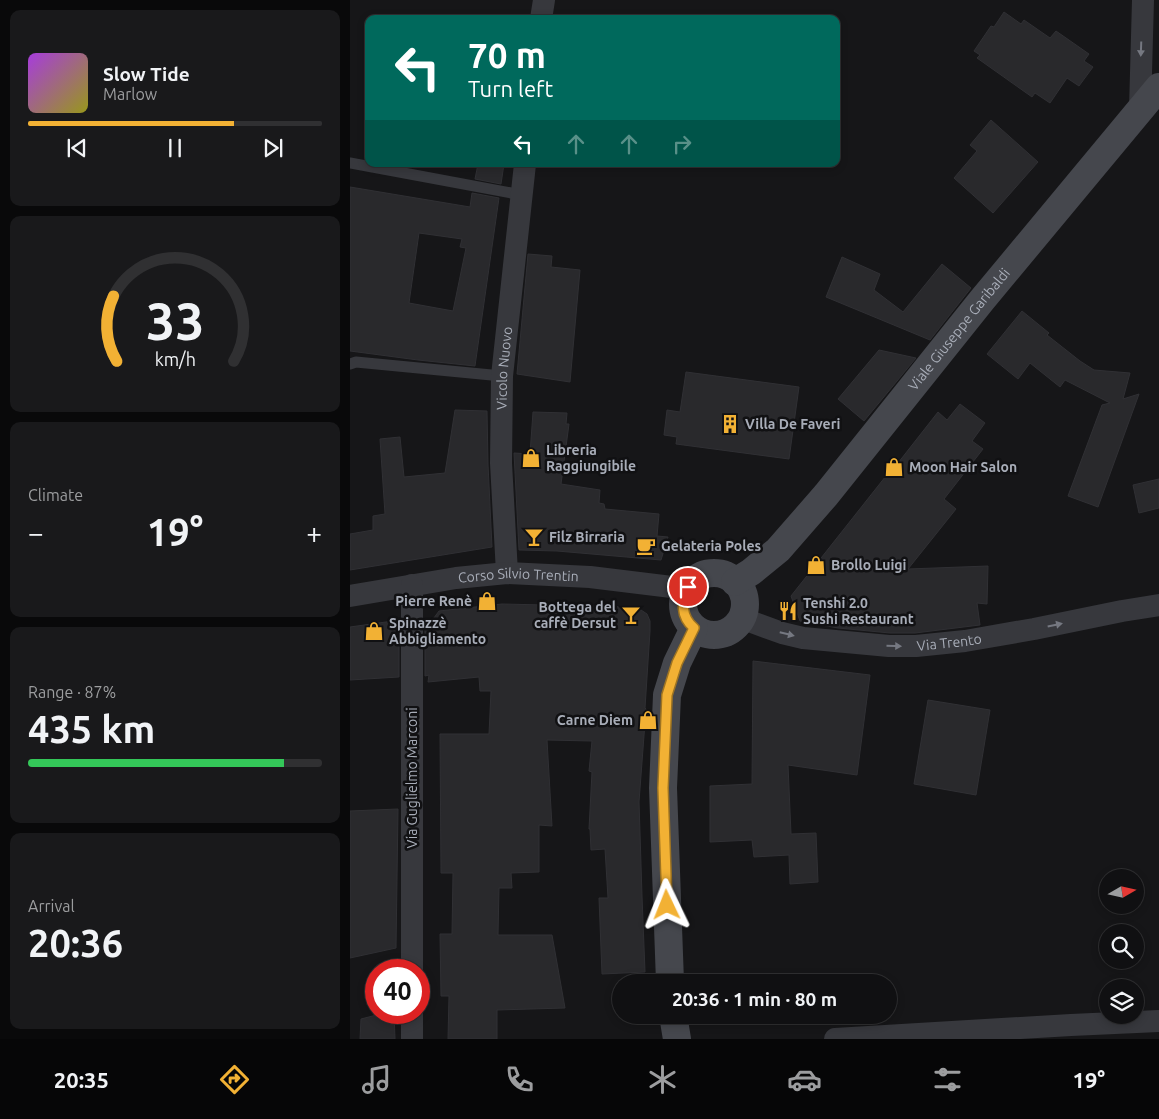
<!DOCTYPE html>
<meta charset="utf-8">
<style>
:root{--surface:#101012;--page:#19191b;--text:#f1f3f6;--muted:#9c9d9f;--line:#303032;--accent:#f2b134}
body{margin:0;font-family:Ubuntu,sans-serif;background:var(--page);color:var(--text);height:100vh;display:flex;flex-direction:column;font-size:19px;white-space:nowrap}
*{box-sizing:border-box;margin:0}
p{font-size:16px;color:var(--muted)}
.icon{flex:none;width:28px;height:28px;fill:none;stroke:currentColor;stroke-width:2;stroke-linecap:round;stroke-linejoin:round}
.map{position:relative;flex:1;overflow:hidden}
.panel{display:flex;flex-direction:column;gap:10px;padding:10px;background:#09090a;width:350px}
.panel>*{flex:none}
.guide{position:absolute;left:15px;top:15px;width:475px;height:152px;border-radius:10px;box-shadow:0 2px 8px #0003,0 0 0 1px var(--line);background:#00695c;color:#fff;overflow:hidden}
.needle{width:32px;rotate:81deg}
.fabs{position:absolute;left:749px;top:869px;display:grid;gap:10px}
.fabs a{display:grid;place-items:center;width:45px;height:45px;border-radius:50%;background:var(--surface);box-shadow:0 2px 8px #0003,0 0 0 1px var(--line);font-size:25px}
.speed{position:absolute;left:15px;top:959px;display:flex;gap:10px;font-size:25px;font-weight:700;text-align:center}
.speed>*{display:grid;place-content:center;width:65px;height:65px;border-radius:50%;background:var(--surface);box-shadow:0 2px 8px #0003,0 0 0 1px var(--line);line-height:1}
.speed .limit{border:8px solid #d22;background:#fff;color:#111}
.pin{position:absolute;display:grid;place-items:center;width:42px;height:42px;color:#fff;margin:-21px;border:2px solid #fff;border-radius:50%;box-shadow:0 1px 5px #0007}
.me{position:absolute;width:55px;margin:-28px;rotate:358deg;stroke-linejoin:round;filter:drop-shadow(0 0 4px #0008)}
.turn{display:flex;align-items:center;gap:18px;height:105px;padding:0 20px;font-size:22px}
.turn .icon{width:65px;height:65px;stroke-width:2.5}
.turn b{display:block;font-size:35px;line-height:42px}
.lanes{display:flex;align-items:center;height:48px;padding:0 20px;background:#0003;justify-content:center;gap:25px;direction:ltr}
.lanes .off{opacity:.35}
.big{font-size:38px;font-weight:700;line-height:1.1}
.panel .widget{flex:1;display:flex;flex-direction:column;justify-content:center;gap:8px;min-width:0;padding:0 18px;border-radius:10px;background:var(--page)}
.panel .dial{align-items:center;gap:0}
.dial svg{height:130px;overflow:visible;fill:none;stroke:var(--line);stroke-width:7;stroke-linecap:round;text-anchor:middle}
.dial text{fill:var(--text);stroke:none}
.song{display:flex;align-items:center;gap:15px}
.cover{width:60px;height:60px;border-radius:8px;background:linear-gradient(135deg,hsl(280 70% 55%),hsl(60 70% 35%))}
.played{height:5px;border-radius:2px;background:linear-gradient(90deg,var(--accent) 70%,var(--line) 70%)}
.keys{display:flex;justify-content:space-around;direction:ltr}
.heat{display:flex;justify-content:space-between;align-items:center;font-size:28px;direction:ltr}
.charge{height:8px;border-radius:4px;background:linear-gradient(90deg,#34c759 87%,var(--line) 0)}
.trip{position:absolute;left:262px;top:974px;width:285px;height:50px;border-radius:25px;background:var(--surface);box-shadow:0 2px 8px #0003,0 0 0 1px var(--line);font-weight:700;line-height:50px;text-align:center}
.dock{display:flex;height:80px;justify-content:space-around;align-items:center;background:#060607;color:var(--muted)}
.dock .icon{width:35px;height:35px}
.dock .selected{color:var(--accent)}
.dock b{font-size:22px;color:var(--text)}
main{display:flex;flex:1;min-height:0}
.map>svg:first-child{display:block}
.building{fill:#29292c;stroke:#303034;fill-rule:evenodd}
.lines{fill:none;stroke-linecap:round;stroke-linejoin:round}
.lane{stroke:#37383d;stroke-width:11}
.street{stroke:#37383d;stroke-width:22}
.secondary{stroke:#45474d;stroke-width:28}
.oneway{fill:#757881}
.route-casing{stroke:#9d7322;stroke-width:12}
.route{stroke:#f2b134;stroke-width:9}
.labels{text-anchor:middle;dominant-baseline:central;stroke-width:5;stroke-linejoin:round;paint-order:stroke}
.street-label{font-size:14px;fill:#a8adb8;stroke:#111113}
.poi-label{font-size:14px;font-weight:bold;fill:#a8adb8;stroke:#111113;text-anchor:start}
</style>
<main>
<section class="panel">
<div class="widget">
<div class="song"><i class="cover"></i><div><b>Slow Tide</b><p>Marlow</p></div></div>
<div class="played"></div>
<div class="keys"><svg class="icon" aria-label="previous" viewBox="0 0 24 24"><path d="M18 5L8 12l10 7zM5 5v14"/></svg><svg class="icon" aria-label="pause" viewBox="0 0 24 24"><path d="M8 5v14M16 5v14"/></svg><svg class="icon" aria-label="next" viewBox="0 0 24 24"><path d="M6 5l10 7-10 7zM19 5v14"/></svg></div>
</div>
<div class="widget dial"><svg viewBox="0 0 100 80">
<path d="M14 69A42 42 0 1 1 86 69"/>
<path d="M14 69A42 42 0 0 1 12 29" stroke="#f2b134"/>
<text x="50" y="56" font-size="32" font-weight="700">33</text>
<text x="50" y="72" font-size="11">km/h</text>
</svg></div>
<div class="widget"><p>Climate</p>
<div class="heat"><a>−</a><b class="big">19°</b><a>+</a></div>
</div>
<div class="widget"><p>Range · 87%</p><b class="big">435 km</b><div class="charge"></div></div>
<div class="widget"><p>Arrival</p><b class="big">20:36</b></div>
</section>
<div class="map">
<svg width="809" height="1039" viewBox="0 0 809 1039">
<rect width="100%" height="100%" fill="#161618"/>
<!-- building -->
<g class="building">
<path d="M654 12 671 24 674 20 700 38 706 31 739 54 734 61 743 67 729 86 717 78 700 103 685 93 682 97 627 58 630 55 624 51 641 26 644 27Z"/>
<path d="M641 120 688 162 643 213 604 178 627 151 620 145Z"/>
<path d="M128 164H154L151 184 125 179Z"/>
<path d="M0 187 120 207 122 193 149 198 125 366 68 360 0 351ZM69 233 112 239 110 247 116 248 103 311 59 303Z"/>
<path d="M178 254 202 256 201 267 230 270 220 382 167 374Z"/>
<path d="M492 257 530 274 524 290 553 312 592 264 621 288 580 340 476 297Z"/>
<path d="M672 311 699 333 697 335 730 361 744 370 780 373 773 399 789 394 748 507 718 496 752 405 760 403 715 380 710 387 680 363 668 379 637 354Z"/>
<path d="M529 350 566 358 514 421 488 399Z"/>
<path d="M336 372 449 387 439 459 326 444 327 437 314 435 317 410 330 412Z"/>
<path d="M610 404 635 423 622 441 633 449 594 499 606 509 558 569 638 566 637 604 627 603 630 625 565 633H540L488 628 450 621 441 596 547 462 548 463 588 412 597 420Z"/>
<path d="M105 410 137 411 138 464 142 547 0 570V534L23 530V516L35 514 30 439 50 437 54 477 95 473Z"/>
<path d="M183 412 217 413 216 424H219L211 484 250 490 249 503 254 504 255 509 309 514 307 536 318 537 311 560 207 551 169 550 164 453 180 454Z"/>
<path d="M809 479V508L789 513 783 485Z"/>
<path d="M152 604 281 607 291 610 297 614 300 621V631L295 708 296 709 289 802 292 896 295 972 252 974 249 898H258L255 849 241 850 240 829H239L242 772 239 771 242 741 197 740 202 826 189 825V872L161 873 162 888H149L148 935H202L215 1008 147 1010V1039H98L99 996H91L90 934H102L103 873H91L90 734H139L141 691H130L129 677 78 682 79 675 75 676V630L89 611Z"/>
<path d="M43 621 49 628V677L0 680V627Z"/>
<path d="M403 661 520 675 507 775 438 765 441 834 466 833 468 882 440 884 439 855 404 857 402 840 360 842V786L402 784Z"/>
<path d="M578 700 640 710 626 795 564 784Z"/>
<path d="M48 809 46 948 0 958V811Z"/>
<path d="M38 1012H44L45 1039H10L11 1019Z"/>
</g>
<g class="lines">
<!-- lane -->
<g class="lane">
<path d="M0 163 172 195"/>
<path d="M0 364 6 362 152 376"/>
</g>
<!-- street -->
<g class="street">
<path d="M191 19 194 0"/>
<path d="M790 110 793 0"/>
<path id="s1" d="M157 573 151 463 152 376 175 164"/>
<path id="s2" d="M0 596 106 578 157 573 240 577 338 589"/>
<path id="s3" d="M391 618 432 633 453 638 539 646H566L615 641 684 629 772 611 809 605"/>
<path d="M62 970V585"/>
<path d="M62 1039V1012"/>
<path d="M485 1039 721 1025 809 1021"/>
</g>
<!-- secondary -->
<g class="secondary">
<circle cx="364" cy="604" r="31"/>
<path id="s4" d="M385 582 401 572 428 550 476 495 632 300 809 87"/>
<path d="M320 982 313 788 317 695 327 663 344 628"/>
<path d="M323 1015 327 1039"/>
</g>
</g>
<!-- one-way arrows -->
<defs><path id="oneway-solid" d="M-6-.8H1V-3.2L6.5 0L1 3.2V.8H-6Z" transform="scale(1.25)"/></defs>
<g class="oneway">
<use href="#oneway-solid" transform="translate(791 49) rotate(92)"/>
<use href="#oneway-solid" transform="translate(705 625) rotate(-12)"/>
<use href="#oneway-solid" transform="translate(437 634) rotate(14)"/>
<use href="#oneway-solid" transform="translate(544 646) rotate(1)"/>
</g>
<g class="lines">
<!-- route casing -->
<g class="route-casing">
<path id="route" d="M317 905 313 788 317 695 327 663 344 628C330 616 332 602 338 587"/>
</g>
<!-- route -->
<use href="#route" class="route"/>
</g>
<!-- icons -->
<defs>
<g id="building-bare" transform="scale(1.5)"><path d="M-4-6H4V6H1V3H-1V6H-4ZM-2.5-4.3h1.7v1.8h-1.7ZM.8-4.3h1.7v1.8H.8ZM-2.5-1h1.7V.8h-1.7ZM.8-1h1.7V.8H.8Z" fill="#f2b134" stroke="#111113" stroke-width="2.5" paint-order="stroke"/></g>
<g id="shop-bare" transform="scale(1.5)"><path d="M-5-2.5h2.3a2.7 3.5 0 0 1 5.4 0H5L5.5 6h-11ZM-1.5-2.5h3a1.5 2.3 0 0 0-3 0Z" fill="#f2b134" stroke="#111113" stroke-width="2.5" paint-order="stroke"/></g>
<g id="bar-bare" transform="scale(1.5)"><path d="M-6-5H6L.8 .8V4.5H3.5V6h-7V4.5H-.8V.8Z" fill="#f2b134" stroke="#111113" stroke-width="2.5" paint-order="stroke"/></g>
<g id="cafe-bare" transform="scale(1.5)"><path d="M-5.5-4.5H6V0H3Q3 3.5 0 3.5H-2.5Q-5.5 3.5-5.5 0ZM3-3.2v2h1.7v-2ZM-6 4.5H4V6H-6Z" fill="#f2b134" stroke="#111113" stroke-width="2.5" paint-order="stroke"/></g>
<g id="restaurant-bare" transform="scale(1.5)"><path d="M-5-6h1v4h1v-4h1v4h1v-4h1v5L-1.5 .5V6h-2V.5L-5-1ZM5-6V6H3V1.5H1.5Q1.5-4 5-6Z" fill="#f2b134" stroke="#111113" stroke-width="2.5" paint-order="stroke"/></g>
</defs>
<g fill-rule="evenodd">
<use href="#building-bare" x="380" y="424"/>
<use href="#shop-bare" x="181" y="458"/>
<use href="#shop-bare" x="544" y="467"/>
<use href="#bar-bare" x="184" y="537"/>
<use href="#cafe-bare" x="296" y="546"/>
<use href="#shop-bare" x="466" y="565"/>
<use href="#shop-bare" x="137" y="601"/>
<use href="#restaurant-bare" x="438" y="611"/>
<use href="#bar-bare" x="281" y="615"/>
<use href="#shop-bare" x="24" y="631"/>
<use href="#shop-bare" x="298" y="720"/>
</g>
<g class="labels">
<!-- street labels -->
<g class="street-label">
<text stroke="none"><textPath href="#s4" startOffset="339">Viale Giuseppe Garibaldi</textPath></text>
<text stroke="none"><textPath href="#s1" startOffset="205">Vicolo Nuovo</textPath></text>
<text stroke="none"><textPath href="#s2" startOffset="170">Corso Silvio Trentin</textPath></text>
<text stroke="none"><textPath href="#s3" startOffset="212">Via Trento</textPath></text>
<text transform="translate(62 778) rotate(-90)">Via Guglielmo Marconi</text>
</g>
<!-- poi labels -->
<g class="poi-label">
<text x="395" y="424">Villa De Faveri</text>
<text x="196" y="450">Libreria<tspan x="196" dy="16">Raggiungibile</tspan></text>
<text x="559" y="467">Moon Hair Salon</text>
<text x="199" y="537">Filz Birraria</text>
<text x="311" y="546">Gelateria Poles</text>
<text x="481" y="565">Brollo Luigi</text>
<text x="122" y="601" text-anchor="end">Pierre Renè</text>
<text x="453" y="603">Tenshi 2.0<tspan x="453" dy="16">Sushi Restaurant</tspan></text>
<text x="266" y="607" text-anchor="end">Bottega del<tspan x="266" dy="16">caffè Dersut</tspan></text>
<text x="39" y="623">Spinazzè<tspan x="39" dy="16">Abbigliamento</tspan></text>
<text x="283" y="720" text-anchor="end">Carne Diem</text>
</g>
</g>
</svg>
<div class="fabs">
<a><svg class="needle" viewBox="-14 -14 28 28"><path d="M0-13l5 13h-10z" fill="#e53935"/><path d="M0 13l5-13h-10z" fill="#9c9d9f"/></svg></a>
<a><svg class="icon" aria-label="search" viewBox="0 0 24 24"><circle cx="10" cy="10" r="6"/><path d="M15 15l6 6"/></svg></a>
<a><svg class="icon" aria-label="layers" viewBox="0 0 24 24"><path d="M12 4l9 5-9 5-9-5zM3 14l9 5 9-5"/></svg></a>
</div>
<div class="speed"><div class="limit">40</div></div>
<div class="pin" style="left:338px;top:587px;background:#d93025"><svg class="icon" aria-label="arrive" viewBox="0 0 24 24"><path d="M6 21V4h12l-3 4 3 4H6"/></svg></div>
<svg class="me" style="left:317px;top:905px" viewBox="-20 -20 40 40"><path d="M0-17L14 15 0 8-14 15z" fill="#f2b134" stroke="#fff" stroke-width="4"/></svg>
<div class="trip">20:36 · 1 min · 80 m</div>
<div class="guide">
<div class="turn"><svg class="icon" aria-label="left" viewBox="0 0 24 24"><path d="M17 20v-9H6M10 6l-5 5 5 5"/></svg><div><b>70 m</b>Turn left</div></div>
<div class="lanes"><svg class="icon" aria-label="left" viewBox="0 0 24 24"><path d="M17 20v-9H6M10 6l-5 5 5 5"/></svg><svg class="icon off" aria-label="ahead" viewBox="0 0 24 24"><path d="M12 20V5M6 11l6-6 6 6"/></svg><svg class="icon off" aria-label="ahead" viewBox="0 0 24 24"><path d="M12 20V5M6 11l6-6 6 6"/></svg><svg class="icon off" aria-label="right" viewBox="0 0 24 24"><path d="M7 20v-9h11M14 6l5 5-5 5"/></svg></div>
</div>
</div>
</main>
<nav class="dock">
<b>20:35</b>
<svg class="icon selected" aria-label="directions" viewBox="0 0 24 24"><path d="M12 3l9 9-9 9-9-9zM9 14v-3h6M13 9l2 2-2 2"/></svg>
<svg class="icon" aria-label="music" viewBox="0 0 24 24"><path d="M9 18V5l10-2v13"/><circle cx="6" cy="18" r="3"/><circle cx="16" cy="16" r="3"/></svg>
<svg class="icon" aria-label="phone" viewBox="0 0 24 24"><path d="M5 4h4l2 5-3 2q2 4 5 5l2-3 5 2v4C11 20 4 13 5 4z"/></svg>
<svg class="icon" aria-label="climate" viewBox="0 0 24 24"><path d="M12 3v18M4 7l16 10M4 17L20 7"/></svg>
<svg class="icon" aria-label="car" viewBox="0 0 24 24"><path d="M5 17H2v-5l4-1 3-4h7l3 4 3 1v5h-3M9 17h6M6 11h13"/><circle cx="7" cy="17" r="2"/><circle cx="17" cy="17" r="2"/></svg>
<svg class="icon" aria-label="filters" viewBox="0 0 24 24"><path d="M4 7h16M4 17h16"/><circle cx="9" cy="7" r="2"/><circle cx="15" cy="17" r="2"/></svg>
<b>19°</b>
</nav>
